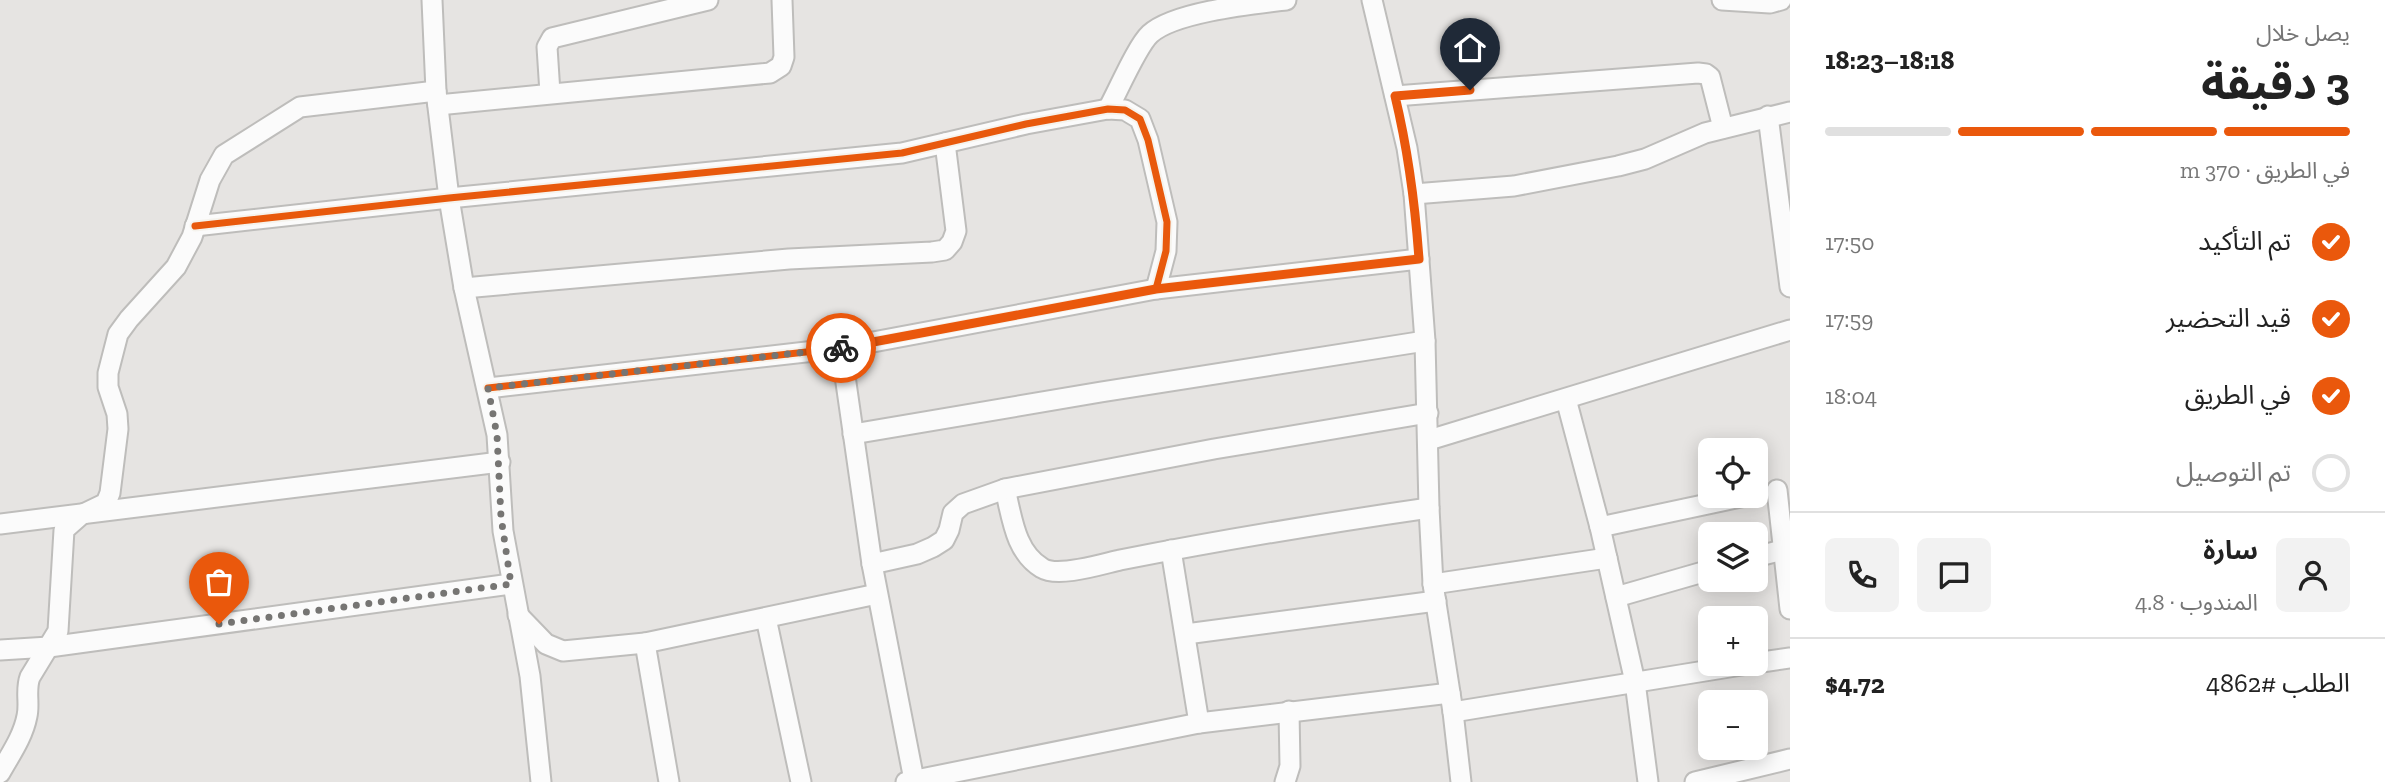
<!DOCTYPE html>
<html lang="ar">
<meta charset="utf-8">
<style>
:root{--surface:#fff;--page:#f2f2f2;--text:#222;--muted:#767676;--line:#e0e0e0;--accent:#ea580c}
body{margin:0;font-family:"Zilla Slab","Noto Sans Arabic",serif;background:var(--page);color:var(--text);direction:rtl;height:100vh;display:flex;flex-direction:column;font-size:26px;white-space:nowrap}
*{box-sizing:border-box;margin:0}
p{font-size:23px;color:var(--muted)}
.icon{flex:none;width:38px;height:38px;fill:none;stroke:currentColor;stroke-width:2;stroke-linecap:round;stroke-linejoin:round}
.map{position:relative;flex:1;overflow:hidden;direction:ltr}
.side{display:flex;flex-direction:column;background:var(--surface);width:595px}
.side>*{flex:none}
.fabs{position:absolute;left:1698px;top:438px;display:grid;gap:14px}
.fabs a{display:grid;place-items:center;width:70px;height:70px;border-radius:10px;background:var(--surface);box-shadow:0 4px 18px #0003;font-size:35px}
.pin{position:absolute;display:grid;place-items:center;width:60px;height:60px;color:#fff;margin:-72px -30px;border-radius:50% 50% 50% 0;rotate:-45deg;box-shadow:0 0 7px #0007}
.pin .icon{rotate:45deg}
.courier{position:absolute;display:grid;place-items:center;width:70px;height:70px;margin:-35px;border:5px solid #ea580c;border-radius:50%;background:#fff;color:#222;box-shadow:0 2px 9px #0007}
.headline em{font-style:normal;font-weight:700}
.headline div{display:flex;flex-direction:column-reverse}
.headline{display:flex;align-items:center;justify-content:space-between;height:119px;padding:0 35px}
h1{font-size:46px;font-weight:700;line-height:52px}
.bar{display:grid;grid-template-columns:repeat(4,1fr);gap:10px 7px;align-content:center;height:84px;padding:0 35px}
.bar i{height:9px;border-radius:5px;background:var(--line)}
.bar .active{background:var(--accent)}
.bar p{grid-column:span 4}
.line{display:flex;align-items:center;gap:18px;padding:0 35px;border-top:2px solid var(--line)}
.line div{flex:1}
.round{display:grid;place-items:center;flex:none;width:74px;height:74px;border-radius:10px;background:var(--page)}
ol{padding:0 35px;list-style:none}
li{display:flex;align-items:center;gap:21px;height:77px}
li p{margin-inline-start:auto}
li .icon{padding:7px;border-radius:50%;background:var(--accent);color:#fff;stroke-width:4}
li:last-child{color:var(--muted)}
li i{width:38px;height:38px;border:4px solid var(--line);border-radius:50%}
main{display:flex;flex:1;min-height:0}
.map>svg:first-child{display:block}
.lines{fill:none;stroke-linecap:round;stroke-linejoin:round}
.minor-casing{stroke:#bebdbb;stroke-width:23}
.minor{stroke:#fbfbfb;stroke-width:19}
.cycleway-casing{stroke:#f5f3ed;stroke-width:11}
.cycleway{stroke:#e8590c;stroke-width:7}
.done{stroke:#767573;stroke-width:7;stroke-dasharray:0 12.6}
.route{stroke:#ea580c;stroke-width:9}
</style>
<main>
<section class="side">
<div class="headline"><div><h1>3 دقيقة</h1><p>يصل خلال</p></div><em>18:18–18:23</em></div>
<div class="bar"><i class="active"></i><i class="active"></i><i class="active"></i><i></i><p>في الطريق · 370 m</p></div>
<ol>
<li><svg class="icon" aria-label="check" viewBox="0 0 24 24"><path d="M5 12l5 5 9-10"/></svg>تم التأكيد<p>17:50</p></li>
<li><svg class="icon" aria-label="check" viewBox="0 0 24 24"><path d="M5 12l5 5 9-10"/></svg>قيد التحضير<p>17:59</p></li>
<li><svg class="icon" aria-label="check" viewBox="0 0 24 24"><path d="M5 12l5 5 9-10"/></svg>في الطريق<p>18:04</p></li>
<li><i></i>تم التوصيل</li>
</ol>
<div class="line" style="height:126px"><a class="round"><svg class="icon" aria-label="person" viewBox="0 0 24 24"><circle cx="12" cy="8" r="4"/><path d="M4 21q1-7 8-7t8 7"/></svg></a><div><b>سارة</b><p>المندوب · 4.8</p></div><a class="round"><svg class="icon" aria-label="chat" viewBox="0 0 24 24"><path d="M4 5h16v11H9l-5 4z"/></svg></a><a class="round"><svg class="icon" aria-label="phone" viewBox="0 0 24 24"><path d="M5 4h4l2 5-3 2q2 4 5 5l2-3 5 2v4C11 20 4 13 5 4z"/></svg></a></div>
<div class="line" style="height:91px"><div>الطلب #4862</div><b>$4.72</b></div>
</section>
<div class="map">
<svg width="1790" height="782" viewBox="0 0 1790 782">
<rect width="100%" height="100%" fill="#e6e4e2"/>
<g class="lines">
<g class="minor-casing">
<g id="minor">
<path d="M432,0l4,91 13,107 15,90 33,147 6,96 27,145 11,106"/>
<path d="M1372,0l35,148 7,46 11,147 4,167 4,76 20,128 8,70"/>
<path d="M1722,0l48,3 11,-3"/>
<path d="M550,93l-3,-46 5,-9 156,-38"/>
<path d="M1395,96l303,-23 8,1 4,3 13,51"/>
<path d="M438,105l332,-32 11,-7 3,-9 -2,-57"/>
<path d="M1108,109c10,-18 29,-63 42,-75 24,-22 102,-30 136,-34"/>
<path d="M1768,116l22,171"/>
<path d="M1414,194l100,-8 104,-20 27,-7 60,-26 85,-21"/>
<path d="M195,226l254,-28 453,-45 124,-29 82,-15 17,1 15,9 8,21 19,82 -1,29 -10,38"/>
<path d="M464,288l325,-29 143,-7 13,-2 7,-8 4,-11 -11,-88"/>
<path d="M841,348l31,216 42,216"/>
<path d="M488,388l353,-40 315,-59 263,-30"/>
<path d="M1566,399l34,128 35,155 13,100"/>
<path d="M853,434l248,-42 324,-51"/>
<path d="M1429,440l361,-110"/>
<path d="M1005,489c7,28 10,63 37,79 16,10 60,-4 78,-8 102,-20 205,-37 309,-52"/>
<path d="M1777,490l13,119"/>
<path d="M0,524l500,-62"/>
<path d="M1600,527l150,-32"/>
<path d="M1171,550l28,173"/>
<path d="M1755,557l35,-9"/>
<path d="M872,564l45,-10 16,-7 11,-7 5,-10 4,-17 10,-9 42,-15 209,-40 214,-36"/>
<path d="M1433,584l174,-26"/>
<path d="M1616,597l94,-27"/>
<path d="M518,615l28,29 17,7 82,-8"/>
<path d="M766,618l35,164"/>
<path d="M1186,634l250,-33"/>
<path d="M0,650l49,-3 462,-63"/>
<path d="M1755,663l35,-5"/>
<path d="M1453,712l301,-49"/>
<path d="M0,773c10,-18 23,-36 27,-57 3,-13 -2,-26 3,-39l28,-46 6,-101 17,-15 25,-12 4,-10 8,-64 -1,-15 -9,-27v-14l10,-39 11,-15 47,-52 16,-30 18,-57 14,-25 76,-48 136,-16"/>
<path d="M669,782l-24,-139 232,-49"/>
<path d="M906,782l293,-59 251,-30"/>
<path d="M1285,782l5,-16 -1,-55"/>
<path d="M1695,782l95,-23"/>
</g>
</g>
<use href="#minor" class="minor"/>
<g class="cycleway-casing">
<g id="cycleway">
<path d="M195,226l254,-28 453,-45 124,-29 82,-15 17,1 15,9 8,21 19,82 -1,29 -10,38"/>
<path d="M488,388l353,-40 315,-59 263,-30"/>
</g>
</g>
<use href="#cycleway" class="cycleway"/>
</g>
<g class="lines">
<path class="done" d="M219,624l292,-40 -10,-67 -4,-82 -9,-47 353,-40"/>
<path class="route" d="M841,348l315,-59 263,-30c-4,-56 -11,-109 -24,-163l75,-6"/>
</g>
</svg>
<div class="fabs">
<a><svg class="icon" aria-label="locate" viewBox="0 0 24 24"><circle cx="12" cy="12" r="6"/><path d="M12 2v4M12 18v4M2 12h4M18 12h4"/></svg></a>
<a><svg class="icon" aria-label="layers" viewBox="0 0 24 24"><path d="M12 4l9 5-9 5-9-5zM3 14l9 5 9-5"/></svg></a>
<a>+</a>
<a>−</a>
</div>
<div class="pin" style="left:219px;top:624px;background:#ea580c"><svg class="icon" aria-label="bag" viewBox="0 0 24 24"><path d="M5 8h14l-1 12H6zM9 8a3 3 0 0 1 6 0"/></svg></div>
<div class="pin" style="left:1470px;top:90px;background:#1f2937"><svg class="icon" aria-label="home" viewBox="0 0 24 24"><path d="M3 11l9-7 9 7M6 9v11h12V9"/></svg></div>
<div class="courier" style="left:841px;top:348px"><svg class="icon" aria-label="bike" viewBox="0 0 24 24"><circle cx="6" cy="16" r="4"/><circle cx="18" cy="16" r="4"/><path d="M6 16l4-8h5l3 8M10 8l3 8H6M13 5h3"/></svg></div>
</div>
</main>
